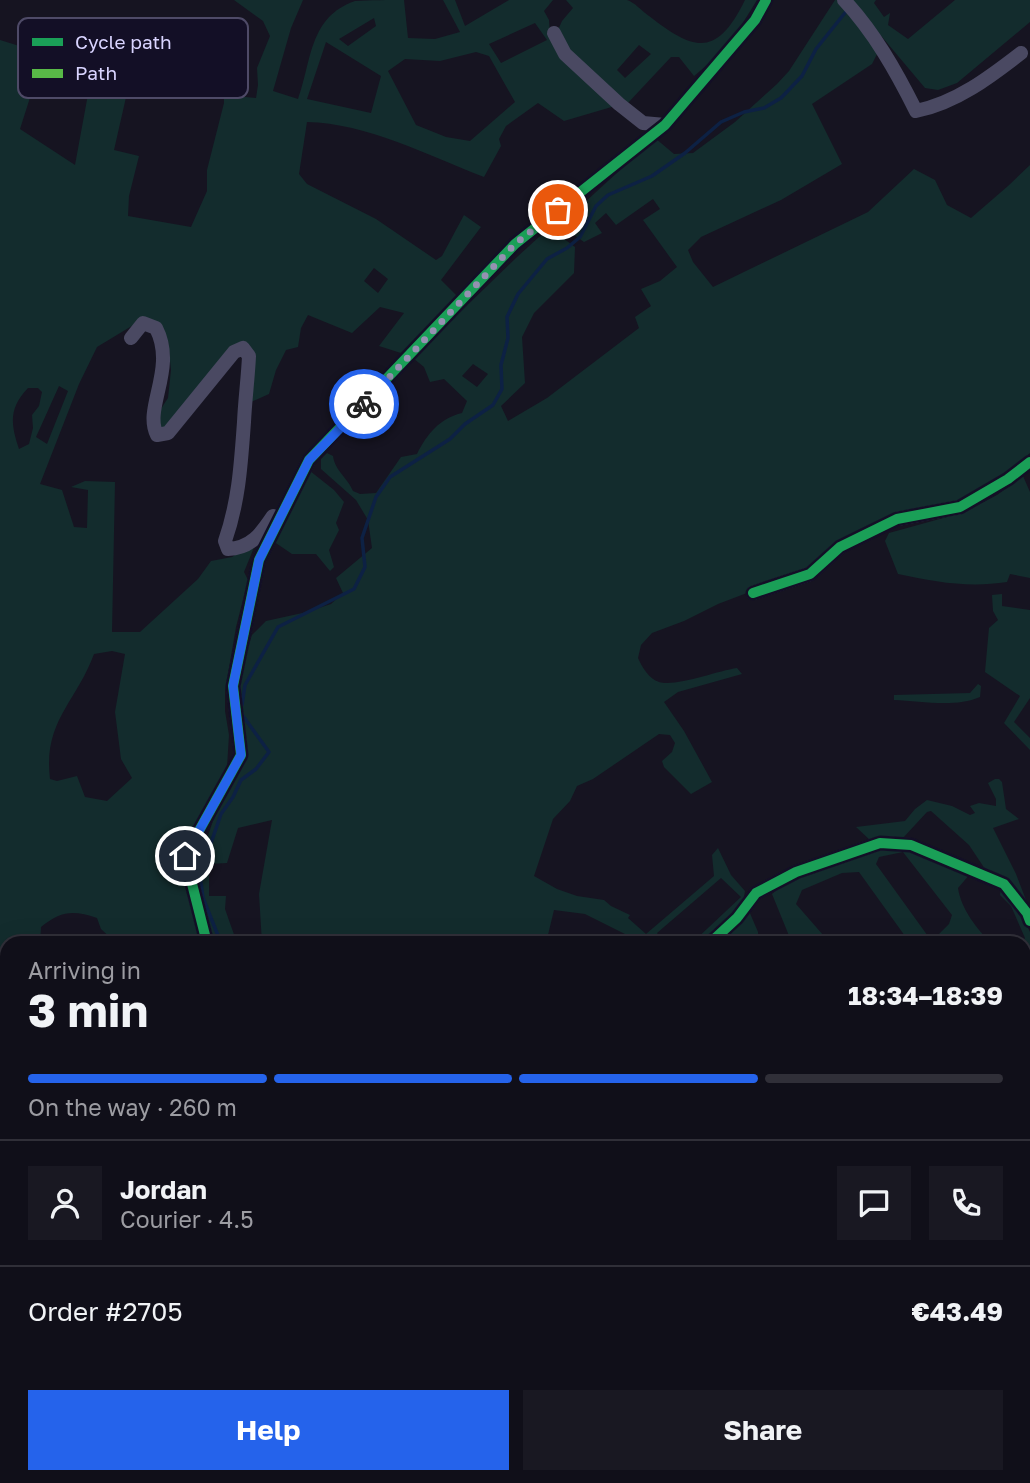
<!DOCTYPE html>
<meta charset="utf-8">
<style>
:root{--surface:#100f19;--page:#191822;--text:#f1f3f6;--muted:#9c9ca2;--line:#302f38;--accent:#2563eb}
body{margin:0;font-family:"Golos Text",sans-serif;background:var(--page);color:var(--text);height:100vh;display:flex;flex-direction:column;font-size:26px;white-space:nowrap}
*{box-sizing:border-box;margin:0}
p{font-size:23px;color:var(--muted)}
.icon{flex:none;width:38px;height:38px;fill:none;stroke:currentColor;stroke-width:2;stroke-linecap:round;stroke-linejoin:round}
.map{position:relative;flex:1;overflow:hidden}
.details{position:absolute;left:0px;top:936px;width:1031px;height:548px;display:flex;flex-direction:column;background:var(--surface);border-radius:21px 21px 0 0;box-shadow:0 7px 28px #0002,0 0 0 2px var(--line)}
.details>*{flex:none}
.pin{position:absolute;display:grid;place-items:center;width:60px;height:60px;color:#fff;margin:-30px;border:4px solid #fff;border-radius:50%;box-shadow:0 2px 7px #0007}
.courier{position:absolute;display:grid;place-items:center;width:70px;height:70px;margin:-35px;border:5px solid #2563eb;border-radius:50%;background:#fff;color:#222;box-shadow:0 2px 9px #0007}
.overview em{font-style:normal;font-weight:700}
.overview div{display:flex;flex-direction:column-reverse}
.overview{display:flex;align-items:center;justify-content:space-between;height:119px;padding:0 28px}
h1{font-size:46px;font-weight:700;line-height:52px}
.bar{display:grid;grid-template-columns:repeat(4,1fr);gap:10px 7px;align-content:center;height:84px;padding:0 28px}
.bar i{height:9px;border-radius:5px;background:var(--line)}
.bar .current{background:var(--accent)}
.bar p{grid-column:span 4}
.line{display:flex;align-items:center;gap:18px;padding:0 28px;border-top:2px solid var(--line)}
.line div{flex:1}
.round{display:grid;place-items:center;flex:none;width:74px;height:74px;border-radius:0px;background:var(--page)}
.cta{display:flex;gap:14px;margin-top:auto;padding:14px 28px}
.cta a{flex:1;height:80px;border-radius:0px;background:var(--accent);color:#fff;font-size:28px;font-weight:700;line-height:80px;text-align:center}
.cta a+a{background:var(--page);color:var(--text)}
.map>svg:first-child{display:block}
.green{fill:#132c2d;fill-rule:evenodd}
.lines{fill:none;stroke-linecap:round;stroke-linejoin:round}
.stream{stroke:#0d2144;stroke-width:3.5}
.street{stroke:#4a4962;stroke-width:14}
.quiet{stroke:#58b947;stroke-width:9;stroke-dasharray:18 9;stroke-linecap:butt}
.cycleway-casing{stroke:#130f26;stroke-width:15}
.cycleway{stroke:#1a9f57;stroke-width:10}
.done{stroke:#9591b1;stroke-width:7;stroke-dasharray:0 12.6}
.route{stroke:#2563eb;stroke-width:9}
.key{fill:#130f26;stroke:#4e4a67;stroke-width:2}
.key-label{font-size:19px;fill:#d9d4ff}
</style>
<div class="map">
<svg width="1030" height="1483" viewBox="0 0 1030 1483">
<rect width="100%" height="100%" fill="#161421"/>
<g class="green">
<path d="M234,0h69l-12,28 -18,63 25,8c14,-39 11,-82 57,-98 13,-1 35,-1 49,-1l4,38 27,1 25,-7 -17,-32h12l10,26 44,-26h44l-9,11 5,9 1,15 65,71 -51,15 -26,-18 -32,23 -7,13 2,7 -17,31c-54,-21 -118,-54 -177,-55l-8,52 8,10 69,35 60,41 6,-4 22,-41 17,12 -40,53 19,19 -56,55 -25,-8 25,-33 -24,-6 -28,26 -44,-18 -7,13 -3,19 -12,3 -10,20 -7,24 -18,8 -6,-58 -81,86 -6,-2 -3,-10 13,-20 3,-28 -3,-29 -9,-12 -19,-8 -43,26 -18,37 -39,100 22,6 12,37 13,1 1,-38 -17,-3 14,-6 30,1 -3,150h28l58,-53 13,-18 21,-4 25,-17 -13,32 4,8 -12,47 -11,64v20l4,24 -2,32 -40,99 -3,15 3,13 17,49h-88l-15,-14 -4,-11c-24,-8 -36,-7 -56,9l-1,16h-33v187l-7,-2v-1088l71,22 32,-2 29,11 -18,79 25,6 -10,40 -1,20 63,11 16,-36v-21l17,-67v-8l32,3 2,-13 -1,-17 13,-32 -7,-15zM374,18l2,8 -28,20 -9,-7zM535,23l12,17 -46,23 -12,-19zM326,42l55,34 -10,37 -64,-14zM476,52l13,4 26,46 -45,39 -24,-4 -30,-12 -28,-54 17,-12 35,2zM41,63l32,9 20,-5 -18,98 -55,-36zM374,268l14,11 -10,14 -14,-12zM59,386l9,5 -21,53 -11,-7zM28,388h10l4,4 -3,14 -7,9 1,13 -4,16 -10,5c-8,-24 -11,-40 9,-61zM112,651l13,3 -10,58 6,47 11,19 -25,23 -22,-4 -8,-21 -20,5 -7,-2c-7,-58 26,-76 44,-125z"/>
<path d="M566,0c16,0 46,0 61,0 7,2 15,11 22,16 46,36 68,41 96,-16h12l-18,29 -18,24 -27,23 -15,-19h-8l-45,48 -52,-48 -16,-27 4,-9 11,-13zM639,45l12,9 -26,24 -8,-8z"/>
<path d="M835,0h3l41,50 -7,14 -60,40 30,60 -61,36 -80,37 -13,13 5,12 20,25 155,-75 46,-43 21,11 12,25 24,13 37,-32 22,-21v288l-51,44 -90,26 -58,38 -113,43 -34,17 -32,12 -11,12 -3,13c4,9 11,21 21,24 17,5 58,-11 78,-14l5,6 -64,18 -14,10 20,29 28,51 -21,12 -27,-27 -2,-6 10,-9 3,-9 -5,-8 -11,-1 -66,45 -16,7 -7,15 -17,18 -19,57 23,13 20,7 27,4 7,6 19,9 -2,3 18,16 68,-58 -2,-21 6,-7 13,27 14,16 -2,11 -38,41h-13l49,-46 -20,-19 -64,55 3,5 11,5h-33l-3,-4 -50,-25 -31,-4 -8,33h-284l-3,-49 13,-74 -34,8 -11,35 -18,1v32h17l-1,13 12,34h-21l-16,-37 -4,-36 41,-118v-70l15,-47 14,-14 41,-9 24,-8 12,-11 -7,-15 36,-30 -4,-28 -12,-20 -35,-31v-10l6,-6 6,3c2,15 15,22 20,35l7,3 16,-1 25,-36 16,-3c10,-20 23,-36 45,-41l5,-12 -23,-22 -14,3 -6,-15 -11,-9 104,-101 22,-20 13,-7 23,17 -1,26 -40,40 -12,24 3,46 -24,23 7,15 39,-23 92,-70 -4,-11 16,-11 -10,-17 19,-8 17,-14 -34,-47 17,-11 -7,-10 -37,26 -10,-12 -11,10 7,10 -18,9 -24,-17 95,-87 19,16 19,-1 42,-31 42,-38 12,-13zM473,364l15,10 -11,13 -15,-11z"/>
<path d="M851,0h25l-2,3 10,14 6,-4 -2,12 20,14 47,-39h75v22l-73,61 -19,7 -13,-2z"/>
<path d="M310,471l24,19 10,12 -8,21 3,7 -10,20 5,17 -4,4 -14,-17h-24l-22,-15z"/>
<path d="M1023,476l7,16v86l-20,-4 -3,8c-38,6 -72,0 -109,-8l-13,-33 4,-8 76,-21 32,-17z"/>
<path d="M1002,594v12l28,4v88l-16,24 16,16v12l-26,-27 16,-27 -35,-24 4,-44 9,-8 -5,-9 -1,-16z"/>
<path d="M978,684l3,2 -1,11c-25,11 -59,4 -86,3v-5l76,-2z"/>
<path d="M995,779h4l3,3 4,27 13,10 -26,9 23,46 10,26 -39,-28 -18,-27 -38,-34 -4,1 -25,27 -31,2 -15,-14 49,-6 10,-12 12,-9 25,6 18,9 5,-2 -5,-7 9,-3 17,3v-7l-8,-16z"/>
<path d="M895,846l75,28 -12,14c3,21 19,41 33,55h-81l-51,-71 -17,1 -40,17 -6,14 34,39h-26l-4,-5 -8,5 -20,-49c33,-30 82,-37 123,-48zM903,852l49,63 -3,9 -15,15h-4l-54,-75 3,-7z"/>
<path d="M1001,888l18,19 11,25v76h-6v-65h-3l4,-5 -14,-32 -11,-11z"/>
<path d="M749,911l9,21 1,11h-40z"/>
<path d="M7,1299v178h20l-1,6h-26v-176z"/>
<path d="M1030,1318v56l-6,-3v-48z"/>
<path d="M34,1477h126l-5,6h-122z"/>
</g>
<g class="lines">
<g class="stream">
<path d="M242,705l3,-20 33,-58 76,-38 11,-22 -3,-29 14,-41 14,-20 60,-38 15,-15 28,-19 9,-16 -1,-24 7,-27 -1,-21 11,-23 29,-35 20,-11 13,-11 16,-31 12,-11 44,-19 33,-23 36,-31 23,-10 20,-4 17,-10 21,-22 14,-27 32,-40"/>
<path d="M221,943l-18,-45 -3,-23 21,-61 12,-17 8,-17 15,-11 13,-17 -26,-36"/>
<path d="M58,1483l1,-6"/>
</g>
<g class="street">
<path d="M844,0c30,32 52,71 72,111 40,-8 74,-34 105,-58"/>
<path d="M554,33l11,21 54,50 24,19 22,2"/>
<path d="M131,338l12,-15 13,5c21,41 -13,80 1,107l11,-2 66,-81 9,-4 6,8c-1,22 -4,44 -5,66 -3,41 -5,79 -19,119l3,8c23,-1 33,-15 45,-33"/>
<path d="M753,593l57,-19 30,-27 57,-28 63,-12 48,-28 22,-17"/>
<path d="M207,943l-22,-87 56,-101 -8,-69 26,-126 50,-100 206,-216 150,-119 90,-105 11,-20"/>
<path d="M710,943l27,-25 19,-25 40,-21 84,-29 31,2 93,39 23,29 3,8"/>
</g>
<g class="quiet">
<path d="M1024,1091l6,-9"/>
<path d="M629,1477l1,6"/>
<path d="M904,1483l1,-6"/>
</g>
<g class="cycleway-casing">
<g id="cycleway">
<path d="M753,593l57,-19 30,-27 57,-28 63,-12 48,-28 22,-17"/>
<path d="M207,943l-22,-87 56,-101 -8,-69 26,-126 50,-100 206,-216 150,-119 90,-105 11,-20"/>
<path d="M710,943l27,-25 19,-25 40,-21 84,-29 31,2 93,39 23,29 3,8"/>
</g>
</g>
<use href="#cycleway" class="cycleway"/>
</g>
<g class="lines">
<path class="done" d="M364,404l151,-160 43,-34"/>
<path class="route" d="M185,856l56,-101 -8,-69 26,-126 50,-100 55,-56"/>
</g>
<rect x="18" y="18" width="230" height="80" rx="10" class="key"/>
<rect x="32" y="38" width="31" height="8" fill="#1a9f57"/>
<rect x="32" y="69" width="31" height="9" fill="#58b947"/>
<g class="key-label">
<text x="75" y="49">Cycle path</text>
<text x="75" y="80">Path</text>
</g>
</svg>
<div class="pin" style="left:558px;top:210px;background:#ea580c"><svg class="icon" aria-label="bag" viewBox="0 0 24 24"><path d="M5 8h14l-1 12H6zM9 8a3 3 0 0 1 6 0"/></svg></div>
<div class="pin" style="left:185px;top:856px;background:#1f2937"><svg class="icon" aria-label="home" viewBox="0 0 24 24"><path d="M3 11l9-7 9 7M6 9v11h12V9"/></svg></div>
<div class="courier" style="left:364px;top:404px"><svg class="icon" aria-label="bike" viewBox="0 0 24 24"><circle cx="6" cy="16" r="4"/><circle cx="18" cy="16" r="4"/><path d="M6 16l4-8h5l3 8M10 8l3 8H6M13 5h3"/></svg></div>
<section class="details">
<div class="overview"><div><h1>3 min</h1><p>Arriving in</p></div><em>18:34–18:39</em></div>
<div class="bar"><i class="current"></i><i class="current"></i><i class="current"></i><i></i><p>On the way · 260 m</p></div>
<div class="line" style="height:126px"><a class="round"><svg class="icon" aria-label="person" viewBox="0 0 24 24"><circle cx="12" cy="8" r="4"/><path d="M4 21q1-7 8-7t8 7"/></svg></a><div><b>Jordan</b><p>Courier · 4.5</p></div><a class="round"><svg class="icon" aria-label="chat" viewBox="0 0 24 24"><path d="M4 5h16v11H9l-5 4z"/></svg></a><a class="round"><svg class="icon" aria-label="phone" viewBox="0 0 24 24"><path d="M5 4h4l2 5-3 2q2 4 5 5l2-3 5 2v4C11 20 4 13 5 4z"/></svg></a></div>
<div class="line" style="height:91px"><div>Order #2705</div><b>€43.49</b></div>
<div class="cta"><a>Help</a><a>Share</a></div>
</section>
</div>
